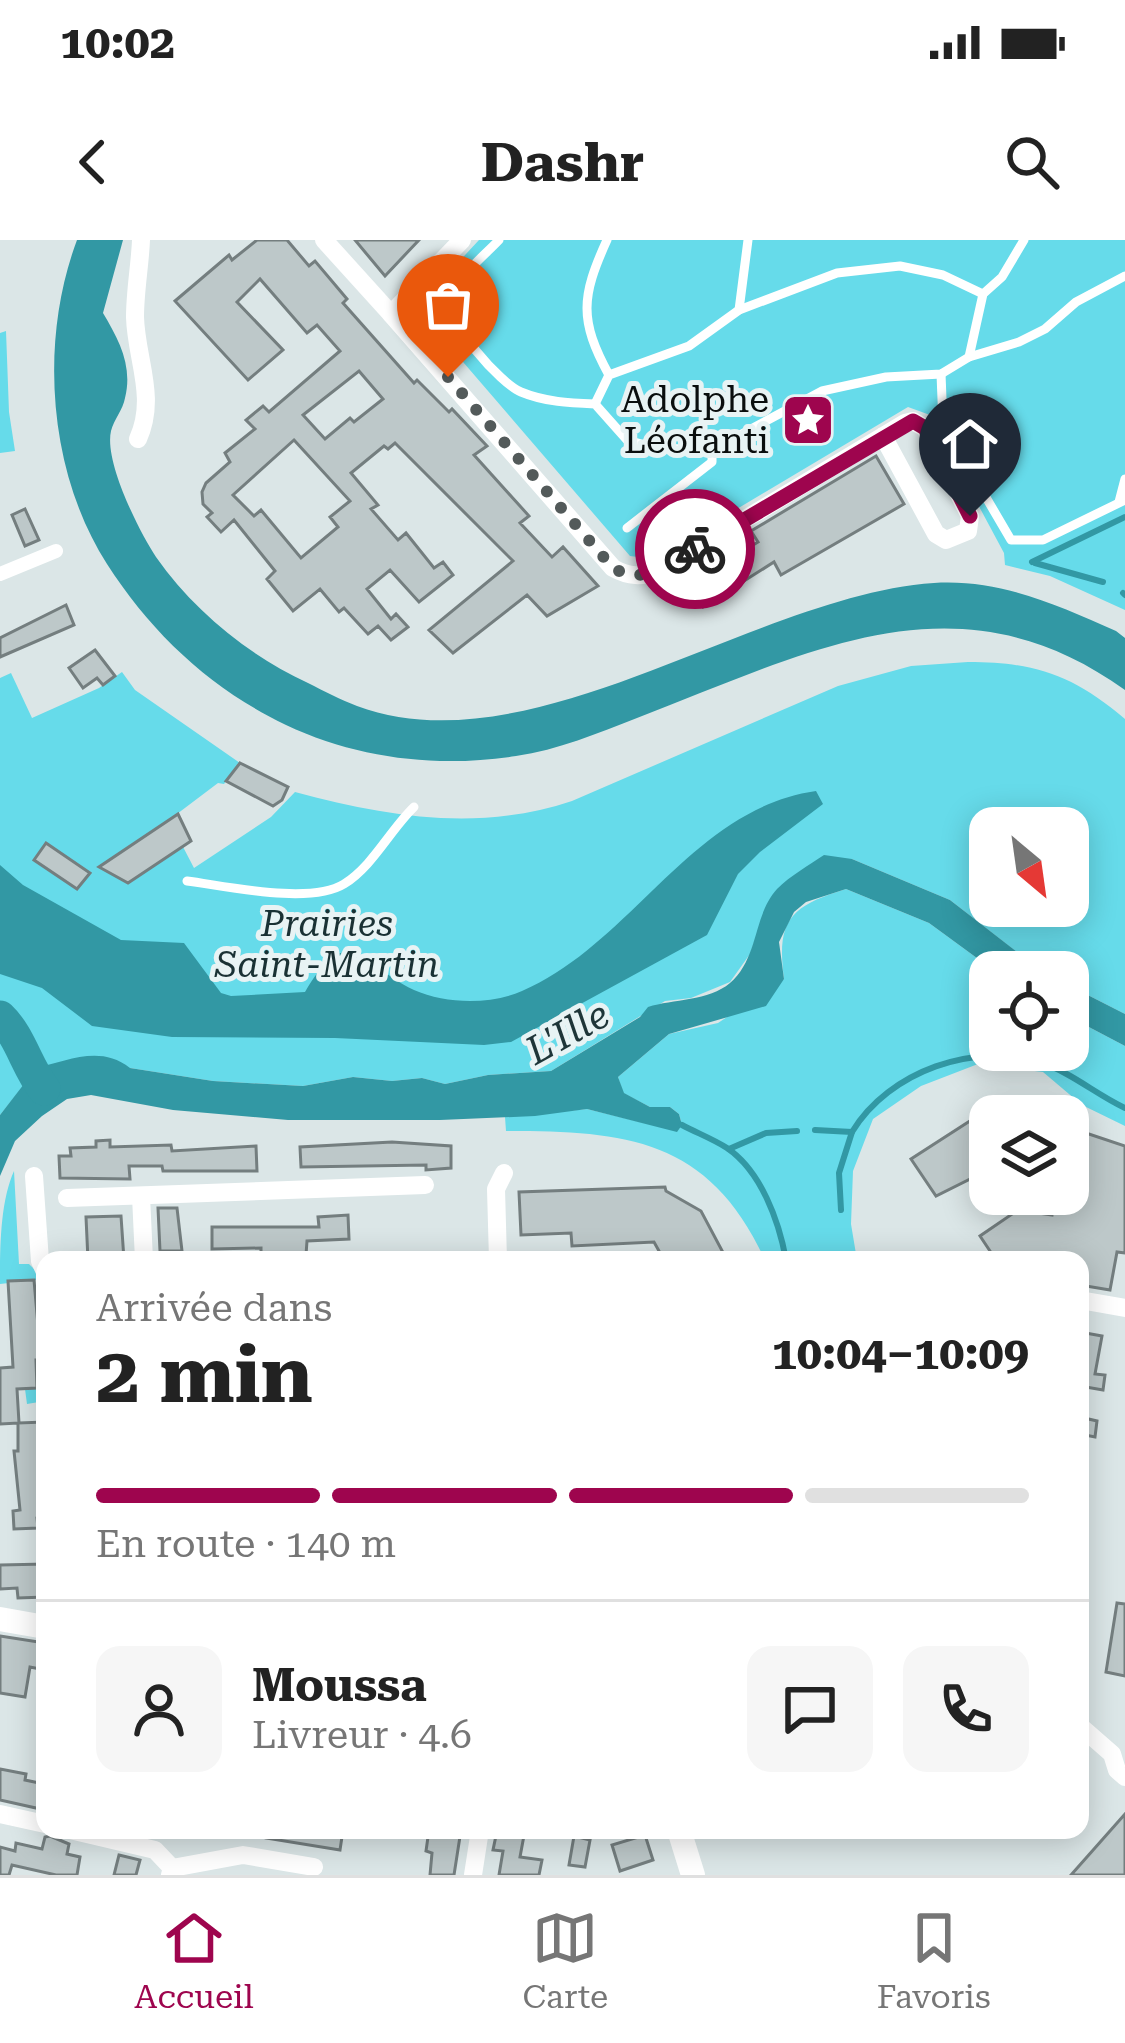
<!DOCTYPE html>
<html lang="fr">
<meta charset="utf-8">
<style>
:root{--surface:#fff;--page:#f6f6f6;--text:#222;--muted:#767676;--line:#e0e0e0;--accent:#9e054e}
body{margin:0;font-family:"Roboto Serif",serif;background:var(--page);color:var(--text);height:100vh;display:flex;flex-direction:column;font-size:45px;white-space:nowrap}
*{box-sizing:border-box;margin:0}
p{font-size:39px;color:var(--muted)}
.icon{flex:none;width:66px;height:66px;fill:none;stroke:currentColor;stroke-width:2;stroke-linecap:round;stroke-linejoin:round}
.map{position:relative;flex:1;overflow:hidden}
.sheet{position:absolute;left:36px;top:1011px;width:1053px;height:588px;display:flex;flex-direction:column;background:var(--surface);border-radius:24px;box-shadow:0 6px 30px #0003}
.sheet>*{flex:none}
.needle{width:78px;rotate:151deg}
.tools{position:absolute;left:969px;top:567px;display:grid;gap:24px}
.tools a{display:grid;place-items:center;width:120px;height:120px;border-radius:24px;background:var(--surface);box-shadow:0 6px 30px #0003;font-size:60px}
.pin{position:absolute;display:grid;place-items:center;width:102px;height:102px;color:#fff;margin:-123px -51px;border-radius:50% 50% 50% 0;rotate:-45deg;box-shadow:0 0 12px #0007}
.pin .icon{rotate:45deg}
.courier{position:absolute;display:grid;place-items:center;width:120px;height:120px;margin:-60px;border:9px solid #9e054e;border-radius:50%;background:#fff;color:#222;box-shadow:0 3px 15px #0007}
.headline em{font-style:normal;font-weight:700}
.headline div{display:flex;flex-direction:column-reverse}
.headline{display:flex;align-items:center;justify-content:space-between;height:204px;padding:0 60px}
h1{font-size:78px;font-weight:700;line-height:90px}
.bar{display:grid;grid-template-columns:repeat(4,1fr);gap:18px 12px;align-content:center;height:144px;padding:0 60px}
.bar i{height:15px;border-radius:9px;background:var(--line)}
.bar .active{background:var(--accent)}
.bar p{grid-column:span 4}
.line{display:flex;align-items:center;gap:30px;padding:0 60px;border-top:3px solid var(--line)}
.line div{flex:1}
.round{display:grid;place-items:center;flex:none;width:126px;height:126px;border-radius:24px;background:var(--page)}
.status{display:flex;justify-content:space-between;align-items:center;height:84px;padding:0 60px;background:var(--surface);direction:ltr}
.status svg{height:33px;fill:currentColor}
header{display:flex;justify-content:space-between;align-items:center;height:156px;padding:0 60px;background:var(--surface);font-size:54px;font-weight:700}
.tab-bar{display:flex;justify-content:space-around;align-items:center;height:168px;border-top:3px solid var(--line);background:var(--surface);font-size:33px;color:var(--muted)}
.tab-bar a{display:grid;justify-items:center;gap:6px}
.tab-bar .active{color:var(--accent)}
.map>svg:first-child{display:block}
.green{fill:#66dbea;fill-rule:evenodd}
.water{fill:#3298a4}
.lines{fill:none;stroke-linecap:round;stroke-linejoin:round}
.stream{stroke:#3298a4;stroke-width:6}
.river{stroke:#3298a4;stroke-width:33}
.building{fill:#bdc8c9;stroke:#747e7f;stroke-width:3;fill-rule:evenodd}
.service{stroke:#fff;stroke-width:9}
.pedestrian{stroke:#fff;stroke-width:14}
.minor{stroke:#fff;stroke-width:18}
.tertiary{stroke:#fff;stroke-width:24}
.done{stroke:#535a5a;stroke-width:12;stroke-dasharray:0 21.6}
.route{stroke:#9e054e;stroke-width:15}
.labels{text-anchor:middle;stroke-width:10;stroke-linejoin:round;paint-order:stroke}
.poi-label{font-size:36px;fill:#0a0e0e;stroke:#e8f3f4;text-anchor:end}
.park-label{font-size:36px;font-style:italic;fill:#1a3134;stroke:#e8f3f4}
.water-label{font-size:39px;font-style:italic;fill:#1e3538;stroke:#e8f3f4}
</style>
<div class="status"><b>10:02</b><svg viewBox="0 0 49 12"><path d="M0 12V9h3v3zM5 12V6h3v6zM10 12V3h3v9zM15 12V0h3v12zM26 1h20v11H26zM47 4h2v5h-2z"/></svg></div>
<header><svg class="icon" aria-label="back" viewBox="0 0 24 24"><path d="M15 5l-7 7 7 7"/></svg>Dashr<svg class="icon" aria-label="search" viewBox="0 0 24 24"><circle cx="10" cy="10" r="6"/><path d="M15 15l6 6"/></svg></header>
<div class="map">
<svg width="1125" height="1635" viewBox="0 0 1125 1635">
<rect width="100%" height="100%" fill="#dbe6e7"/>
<g class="green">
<path d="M479,0h646v370l-75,-34 -45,-11 -1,-12 -74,-138 -22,-8 -255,152 -23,-3 -204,-237 1,-23z"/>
<path d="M6,91l3,81 6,39 -15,2v-120z"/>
<path d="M968,422c67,0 105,13 157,57v295l-57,-29v-13l-28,-2 -90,-70 -98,-41 -86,49 -16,46 -20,28 -39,16 -26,3 -114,70 -63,4 -43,9 -23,-6 -30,3 -39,-4 -50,9 -90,-5 -83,-13h-96l-8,-11 -4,3 3,24 -25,31v-437l11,-5 21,45 67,-30 23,-16 13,18 105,73 -16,21 -6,-1 -49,37 25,48 77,-51 24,-25c93,25 184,40 277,9l266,-115 73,-20zM990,588h78v78h-78z"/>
<path d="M846,649l83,34 67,49h-6v78h78v-34l57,30v80l-43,-21 -39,-33 -65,-8 -57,22 -48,33 -20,52 -2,53 6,36h-92c-56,-122 -140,-129 -259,-129l-1,-14 82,-8 90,22 5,-6 -3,-11 -9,-7h-20l-27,-14 -5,-16 51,-43 49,-11 66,-44c-8,-60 7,-73 62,-90z"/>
<path d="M14,931l5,93h10l16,16v22h-8l-1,-22 -36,4c0,-35 0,-82 14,-113z"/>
<path d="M40,1111h5v50l-18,3 -2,-15 12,-2 -1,-27h4z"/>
</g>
<g class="water">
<path d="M77,0h46l-20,73c16,27 30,53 22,85 -2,12 -11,21 -14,33 -7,31 28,100 45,126 38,54 93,99 152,126 16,8 33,17 49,23 175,65 398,-111 577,-123 67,-4 123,22 182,48l9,7v52c-168,-121 -317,-37 -488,28 -39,15 -79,32 -121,38 -78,12 -158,3 -230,-31 -75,-36 -134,-91 -179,-161 -59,-92 -68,-223 -30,-324z"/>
<path d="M816,551l7,13 -63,48 -22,22 -31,61 -196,107 -27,3 -149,-7 -163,-1 -80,-11 -50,-38 -42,-14v-109l23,20 98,55 63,3 37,50 10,3 74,-4c45,-76 58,-25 109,-2 32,14 76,15 108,1 111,-48 169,-182 294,-200z"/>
<path d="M824,615l28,4 98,41 93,72h-47l-67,-49 -83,-34 -40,13 -12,10 -15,30 5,37 -18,27 -97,28 -51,43 6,16 26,14h20l9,7 3,11 -5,7 -90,-23 -52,7 -95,4h-152l-115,-10 -82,-15 -24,4 -25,17 -27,25 -15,35v-61l24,-31 -1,-28 11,12c33,-6 65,-24 96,0l83,13 90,5 50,-9 39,4 30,-3 23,6 43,-9 63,-4 89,-54 8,-10c25,-8 61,-6 82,-24 29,-25 23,-68 47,-94 13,-13 32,-24 47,-34z"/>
<path d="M1068,745l57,29v32l-57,-30z"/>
</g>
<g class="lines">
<g class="stream">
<path d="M1032,322l93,-45"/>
<path d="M1035,323l68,19"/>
<path d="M1123,353l2,2"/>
<path d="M682,885c15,8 31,14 45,23 34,23 52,73 59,112"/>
<path d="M815,890l37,2c37,-61 123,-91 190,-69 30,10 55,32 83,45"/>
<path d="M729,909l37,-16 31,-2"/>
<path d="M841,970l-2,-37 13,-41"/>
</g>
<path class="river" d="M0,777c21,20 26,49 44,72"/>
</g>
<g class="building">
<path d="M257,0h30l22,26 6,-5 32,38 -4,4 71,80 3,-3 32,32 3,-3 35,37 -13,9 55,61 -9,7 32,34 11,-10 35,39 -51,30 -20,-21 -74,58 -24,-23 84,-69 -118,-118 -7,6 -4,-3 -33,27 27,32 -7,4 27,31 8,-7 28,35 9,-6 10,13 -34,27 -29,-32 -23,19 24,30 5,-5 12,13 -17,13 -13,-14 -10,8 -24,-26 -5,4 -19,-23 -27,22 -26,-32 8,-8 -41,-51 -13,12 -14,-15 5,-4 -9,-9 -1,-12 4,-9 24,-21 -5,-9 30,-24 -9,-9 17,-14 6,6 71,-61 -23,-26 -10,8 -47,-54 -23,23 46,48 -35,30 -73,-79 54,-46 3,5zM359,131l24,28 -29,23 -4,-4 -25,21 -22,-24zM294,200l56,61 -20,16 8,10 -37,31 -40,-48 -7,6 -21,-21z"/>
<path d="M355,0h64l-34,36z"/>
<path d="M876,216l28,48 -123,71 -7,-13 -71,45 -22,-32 41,-25 6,10 30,-18 -7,-11z"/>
<path d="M25,269l14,31 -14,6 -13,-31z"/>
<path d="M66,365l8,20 -74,32v-19z"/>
<path d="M95,410l20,26 -12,9 -6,-7 -14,10 -14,-20z"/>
<path d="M240,523l48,24 -6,13 -9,6 -47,-25z"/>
<path d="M178,574l13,27 -63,42 -29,-16z"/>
<path d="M46,603l44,30 -13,16 -43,-29z"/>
<path d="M990,868v52l-16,17 -38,19 -25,-37z"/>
<path d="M1068,887l57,19v107l-8,-1 -7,38 -30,-5v-25h-84l-16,-24 38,-26 34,5 2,-21h14z"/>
<path d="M110,900v7l61,-2 1,6 84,-5 1,25h-94l-1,-5h-33l1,13 -70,-1 -1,-22h12l-1,-8 26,-1v-6z"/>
<path d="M392,902l59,4v22l-25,2v-5l-125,2 -1,-20z"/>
<path d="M665,947l1,4 35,20 26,49h-63l-10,-18 -82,4 -1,-13 -50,2 -2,-43z"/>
<path d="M158,968h19l5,43h-22z"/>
<path d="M348,975l1,24 -42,2 -1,14 -45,1v-8l-49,1v-22h107l-1,-10z"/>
<path d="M121,976l3,44h-36l-2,-43z"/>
<path d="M34,1040l7,80h-5l1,28 -20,1 2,34 25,-1 1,95 -8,1 1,10 -24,1 -1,-18 7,-1 -6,-59h4v-28l-18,1v-56l13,-1 -5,-86z"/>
<path d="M1080,1092l22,4 -7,38 10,1 -2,15 -23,-4z"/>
<path d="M1080,1177l17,4 -2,16 -15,-3z"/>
<path d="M45,1324v33l-27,1 -1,-10 -17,1v-24z"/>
<path d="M1117,1363l8,1v72l-19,-4z"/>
<path d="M0,1396l45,7v27l-15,-3 -5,30 -25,-4z"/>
<path d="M0,1529l26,5 -1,6 19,4 1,26 -45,-10z"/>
<path d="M1125,1574v61h-54z"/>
<path d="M266,1590h77l-3,20 -74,-12z"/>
<path d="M429,1590h32l-7,45h-24l2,-22 -6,-2z"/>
<path d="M510,1590h15l-5,27 22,3 -3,15h-40l4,-24 -10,-1 4,-19z"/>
<path d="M645,1595l8,25 -33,11 -8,-26z"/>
<path d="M50,1596l19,8 -2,10 13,3 -3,18h-21l-44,-10 -3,10h-9v-28l15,4 1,-8 26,6 3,-12z"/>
<path d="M574,1596l16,4 -5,27 -16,-2z"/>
<path d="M119,1615l21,5 -4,15h-22z"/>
</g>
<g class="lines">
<g class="service">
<path d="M499,0c-15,16 -42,37 -48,58 -7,23 50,86 70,94 24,10 49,11 74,12l32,36 29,8 56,2 110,-59 64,-14 55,-3 28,-17 50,-15 26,-13 31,-27 49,-26"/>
<path d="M607,0c-26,57 -28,80 2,135"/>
<path d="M739,70l9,-70"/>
<path d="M969,117l14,-63 19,-17 22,-37"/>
<path d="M941,134l2,50 68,116h32l82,-40"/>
<path d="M595,164l14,-29 80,-29 50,-36 98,-37 63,-7 43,9 40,19"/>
<path d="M1119,262l6,-23"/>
<path d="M627,288l85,-66v-12"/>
<path d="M187,641c39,5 123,24 157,3 29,-18 46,-54 70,-77"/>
</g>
<path class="pedestrian" d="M0,334l56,-23"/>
<g class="minor">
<path d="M324,0l67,74"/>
<path d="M462,0l-71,74 222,254c16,9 29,9 46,3l246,-148 8,-2 12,7 45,88 -2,15 -22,9 -10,-6 -53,-98"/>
<path d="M138,199c19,-42 -2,-80 -3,-122 0,-26 5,-52 6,-77"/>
<path d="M34,936l6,85 5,11"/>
<path d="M141,956l3,64"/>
<path d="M67,958l358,-13"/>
<path d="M498,1020l-2,-71 8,-16"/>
<path d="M1080,1060l45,8"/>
<path d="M1080,1486l32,28 5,16 8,7"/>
<path d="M0,1574l45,10"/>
<path d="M70,1590l85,20 17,18 -2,7"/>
<path d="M172,1628l71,-13 71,12"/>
<path d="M473,1635l7,-45"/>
</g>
<g class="tertiary">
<path d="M0,1379l45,8"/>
<path d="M679,1590l14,45"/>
</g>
</g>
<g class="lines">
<path class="done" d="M448,137l165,191c31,18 56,-3 82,-19"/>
<path class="route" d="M695,309l218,-128 12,7 45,88"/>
</g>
<defs>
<g id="sight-square" transform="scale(2.7)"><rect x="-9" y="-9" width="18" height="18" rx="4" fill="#9e054e" stroke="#e8f3f4"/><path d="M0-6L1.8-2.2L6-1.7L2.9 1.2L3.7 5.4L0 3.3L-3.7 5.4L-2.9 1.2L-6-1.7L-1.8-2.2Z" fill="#fff"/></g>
</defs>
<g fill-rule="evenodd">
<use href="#sight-square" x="808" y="180"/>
</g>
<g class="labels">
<g class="poi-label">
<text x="769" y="172">Adolphe<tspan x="769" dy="41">Léofanti</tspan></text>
</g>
<g class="park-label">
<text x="327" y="696">Prairies<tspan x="327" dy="41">Saint-Martin</tspan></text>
</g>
<g class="water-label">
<text transform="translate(567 792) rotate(-29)" y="14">L'Ille</text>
</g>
</g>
</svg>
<div class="tools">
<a><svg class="needle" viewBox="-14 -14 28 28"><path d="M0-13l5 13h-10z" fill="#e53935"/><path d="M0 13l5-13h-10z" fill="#767676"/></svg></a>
<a><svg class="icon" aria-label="locate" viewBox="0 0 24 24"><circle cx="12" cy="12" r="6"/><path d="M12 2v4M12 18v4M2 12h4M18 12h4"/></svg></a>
<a><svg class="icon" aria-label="layers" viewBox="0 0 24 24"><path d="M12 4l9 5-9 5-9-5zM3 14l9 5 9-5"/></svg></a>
</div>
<div class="pin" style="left:448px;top:137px;background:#ea580c"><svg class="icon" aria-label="bag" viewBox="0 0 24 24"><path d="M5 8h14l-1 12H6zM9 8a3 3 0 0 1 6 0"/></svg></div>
<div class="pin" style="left:970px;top:276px;background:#1f2937"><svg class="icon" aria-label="home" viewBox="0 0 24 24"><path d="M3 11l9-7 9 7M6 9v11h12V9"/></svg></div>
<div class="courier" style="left:695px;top:309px"><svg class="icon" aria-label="bike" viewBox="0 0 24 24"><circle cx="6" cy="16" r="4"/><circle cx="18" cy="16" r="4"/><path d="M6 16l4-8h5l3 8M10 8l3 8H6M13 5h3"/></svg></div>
<section class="sheet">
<div class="headline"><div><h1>2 min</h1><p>Arrivée dans</p></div><em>10:04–10:09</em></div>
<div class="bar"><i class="active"></i><i class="active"></i><i class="active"></i><i></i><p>En route · 140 m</p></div>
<div class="line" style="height:216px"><a class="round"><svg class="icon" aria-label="person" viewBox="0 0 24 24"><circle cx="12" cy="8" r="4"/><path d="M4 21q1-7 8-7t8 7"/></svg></a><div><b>Moussa</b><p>Livreur · 4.6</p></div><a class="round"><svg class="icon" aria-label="chat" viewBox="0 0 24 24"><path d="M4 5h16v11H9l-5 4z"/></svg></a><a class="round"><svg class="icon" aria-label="phone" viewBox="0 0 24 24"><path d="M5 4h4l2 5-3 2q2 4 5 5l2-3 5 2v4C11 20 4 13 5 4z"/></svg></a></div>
</section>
</div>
<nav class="tab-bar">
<a class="active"><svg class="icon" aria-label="home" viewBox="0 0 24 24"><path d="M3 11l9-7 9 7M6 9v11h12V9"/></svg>Accueil</a>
<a><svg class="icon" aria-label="map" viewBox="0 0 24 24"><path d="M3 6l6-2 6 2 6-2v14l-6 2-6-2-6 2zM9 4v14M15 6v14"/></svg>Carte</a>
<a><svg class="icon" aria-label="saved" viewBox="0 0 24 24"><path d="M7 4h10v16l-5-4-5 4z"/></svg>Favoris</a>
</nav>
